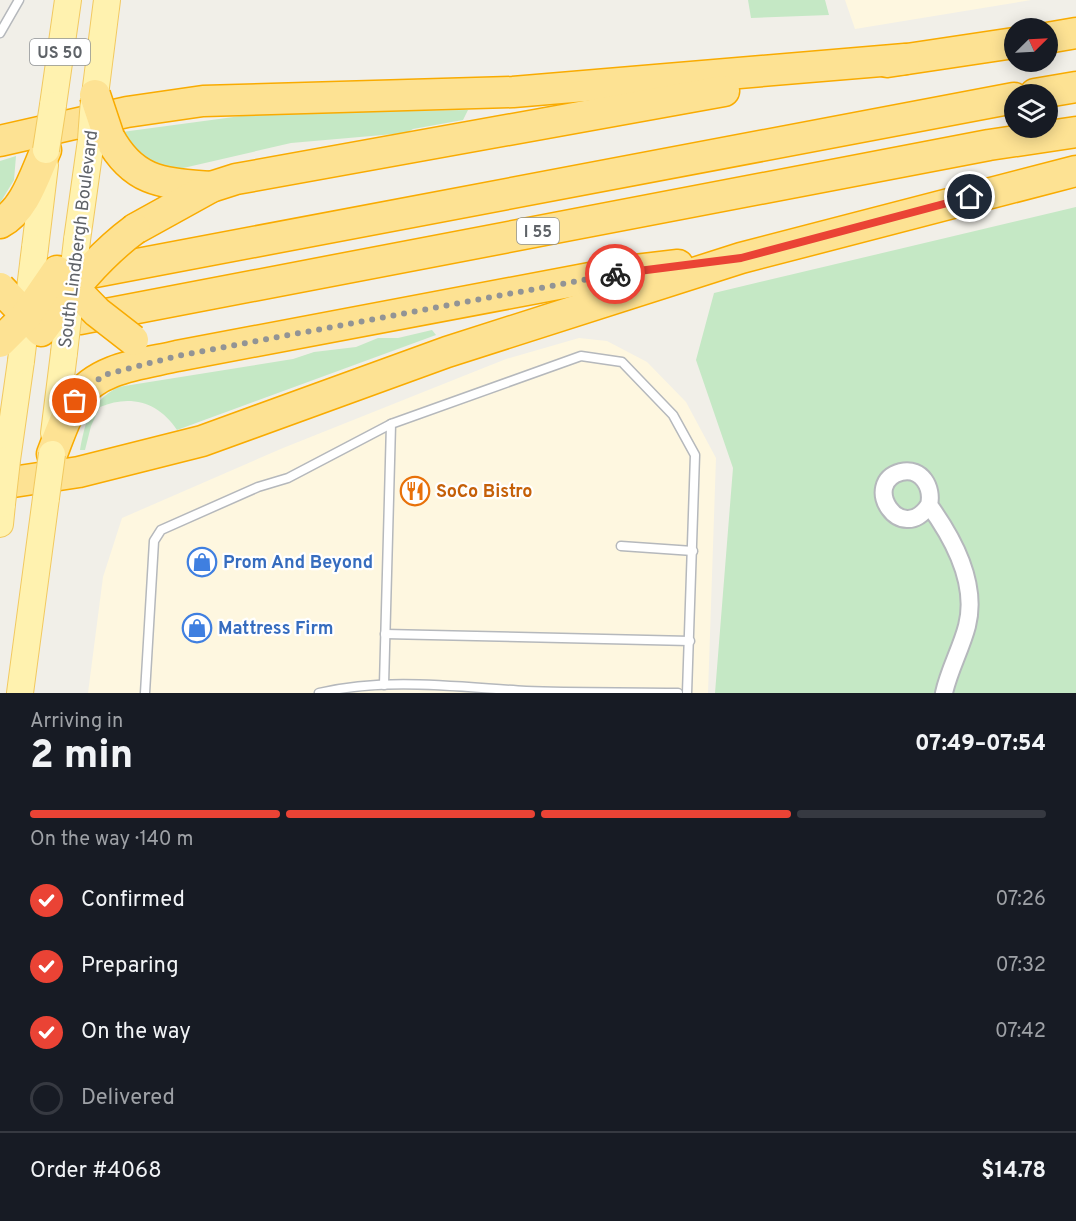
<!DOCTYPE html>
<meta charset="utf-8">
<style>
:root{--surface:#171b24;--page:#20242c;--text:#f1f3f6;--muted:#9ea1a6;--line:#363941;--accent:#ea4335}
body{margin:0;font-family:Overpass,sans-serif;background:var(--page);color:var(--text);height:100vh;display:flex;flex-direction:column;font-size:22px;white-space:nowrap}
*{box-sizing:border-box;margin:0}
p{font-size:20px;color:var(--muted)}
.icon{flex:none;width:33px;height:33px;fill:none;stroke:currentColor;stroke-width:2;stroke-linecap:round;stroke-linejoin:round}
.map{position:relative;height:693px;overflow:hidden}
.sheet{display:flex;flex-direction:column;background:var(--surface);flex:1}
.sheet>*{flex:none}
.needle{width:39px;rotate:66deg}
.buttons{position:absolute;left:1004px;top:18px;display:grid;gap:12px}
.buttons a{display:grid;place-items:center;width:54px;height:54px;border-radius:50%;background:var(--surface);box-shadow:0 3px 15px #0003;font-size:30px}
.pin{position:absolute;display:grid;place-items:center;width:51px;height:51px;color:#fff;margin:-26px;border:3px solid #fff;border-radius:50%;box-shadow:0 2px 6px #0007}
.courier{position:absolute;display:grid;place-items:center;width:60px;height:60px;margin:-30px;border:4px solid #ea4335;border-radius:50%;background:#fff;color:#222;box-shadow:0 2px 8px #0007}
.head em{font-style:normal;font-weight:800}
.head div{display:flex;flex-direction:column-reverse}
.head{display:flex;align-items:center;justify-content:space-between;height:102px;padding:0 30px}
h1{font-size:39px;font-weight:800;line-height:45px}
.bar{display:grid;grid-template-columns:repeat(4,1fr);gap:9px 6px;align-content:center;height:72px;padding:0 30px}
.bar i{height:8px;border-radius:4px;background:var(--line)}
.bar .on{background:var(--accent)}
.bar p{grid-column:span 4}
.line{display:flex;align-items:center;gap:15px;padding:0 30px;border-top:2px solid var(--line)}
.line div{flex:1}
ol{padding:0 30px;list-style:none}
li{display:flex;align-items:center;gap:18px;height:66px}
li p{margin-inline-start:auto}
li .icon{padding:6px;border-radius:50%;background:var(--accent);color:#fff;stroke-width:4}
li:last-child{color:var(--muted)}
li i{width:33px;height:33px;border:3px solid var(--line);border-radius:50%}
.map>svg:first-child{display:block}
.commercial{fill:#fef7e0}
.green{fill:#c5e8c5}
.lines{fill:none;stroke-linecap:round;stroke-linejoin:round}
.service-casing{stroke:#b5b8bc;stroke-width:11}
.minor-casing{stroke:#b5b8bc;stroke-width:20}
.primary-casing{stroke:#f2c960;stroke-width:28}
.motorway-casing{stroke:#f9ab00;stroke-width:33}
.service{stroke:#fff;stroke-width:8}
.minor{stroke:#fff;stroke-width:16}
.primary{stroke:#fff2af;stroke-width:26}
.motorway{stroke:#fde293;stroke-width:30}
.primary-bridge-casing{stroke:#f2c960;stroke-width:28;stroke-linecap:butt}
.motorway-bridge-casing{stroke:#f9ab00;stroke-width:33;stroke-linecap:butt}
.primary-bridge{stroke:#fff2af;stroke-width:26}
.motorway-bridge{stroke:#fde293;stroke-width:30}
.done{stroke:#929495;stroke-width:6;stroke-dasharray:0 10.8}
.route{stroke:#ea4335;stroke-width:8}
.labels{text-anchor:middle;stroke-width:4.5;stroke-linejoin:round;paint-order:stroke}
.shield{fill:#fff;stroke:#8f9295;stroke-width:1.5}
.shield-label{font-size:16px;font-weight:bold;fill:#5f6368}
.street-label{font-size:18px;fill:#5f6368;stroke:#fff}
.food-label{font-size:18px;font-weight:bold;fill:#c56008;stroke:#fff;text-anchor:start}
.shop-label{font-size:18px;font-weight:bold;fill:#366cbe;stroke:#fff;text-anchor:start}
</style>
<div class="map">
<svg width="1076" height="693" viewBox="0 0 1076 693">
<rect width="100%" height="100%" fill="#f1efe8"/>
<g class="commercial">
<path d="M845,0h186l-176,29z"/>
<path d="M579,338l28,3 40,21 39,40 30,56 -8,235h-620l15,-116 19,-59 161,-70 223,-89z"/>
</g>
<g class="green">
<path d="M748,0h77l4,15 -78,3z"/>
<path d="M468,110l-5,10 -50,9 -7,4 -115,10 -112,26c-26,-3 -43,-14 -57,-37l141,-19z"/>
<path d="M16,156l-2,24 -14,23v-42z"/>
<path d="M1076,207v486h-361l18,-225 -37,-108 18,-67z"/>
<path d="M432,330l4,5 -259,95c-18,-28 -47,-36 -77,-23l-9,19 -6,24h-5c6,-31 9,-46 38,-63l175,-28 21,-7 42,-5 22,-9h20z"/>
</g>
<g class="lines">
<g class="service-casing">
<g id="service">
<path d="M0,33l19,-33"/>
<path d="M621,546l72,5"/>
<path d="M385,634l305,7"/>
<path d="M384,685l7,-261 190,-68 41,6 51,53 22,40 -8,238"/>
<path d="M145,693l9,-152 7,-11 97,-43 30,-9 103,-54"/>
<path d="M319,693c67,-16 139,-6 207,-2 50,2 101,1 152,2"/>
</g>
</g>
<g class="minor-casing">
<path id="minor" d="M929,505c-28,42 -69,-22 -28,-33 21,-5 32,16 28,33 24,33 49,78 38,121 -6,23 -18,44 -23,67"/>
</g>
<g class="primary-casing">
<g id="primary">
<path d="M95,95l12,-95"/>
<path d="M53,105l15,-105"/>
<path d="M77,240l14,-100"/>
<path d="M35,248l10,-83"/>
<path d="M54,433l10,-80"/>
<path d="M7,460l14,-99"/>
<path d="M0,524l2,-20"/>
<path d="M20,693l26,-195"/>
</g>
</g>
<g class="motorway-casing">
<g id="motorway">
<path d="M1047,38l29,-5"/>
<path d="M887,62l127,-19"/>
<path d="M1035,94l41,-7"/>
<path d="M109,137c25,46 54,46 102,50"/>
<path d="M0,141l127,-29 76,-11 310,-9 392,-33"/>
<path d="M0,223c25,-13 35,-49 46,-73"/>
<path d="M135,229l76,-42 25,-8 488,-88"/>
<path d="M74,276l940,-178"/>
<path d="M80,319l909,-174 87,-13"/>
<path d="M52,454c7,-18 14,-39 24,-55 22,-32 67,-35 101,-43l450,-85 51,-6"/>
<path d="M0,484l79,-12 123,-31 245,-89 294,-94 335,-87"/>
</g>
</g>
<use href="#service" class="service"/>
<use href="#minor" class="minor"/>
<use href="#primary" class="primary"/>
<use href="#motorway" class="motorway"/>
<g class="primary-bridge-casing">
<g id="primary-bridge">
<path d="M91,140l3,-41"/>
<path d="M46,150l7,-45"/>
<path d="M64,353l13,-113"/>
<path d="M21,361l14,-113"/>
<path d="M46,498l6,-44"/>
<path d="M2,504l5,-44"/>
</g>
</g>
<g class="motorway-bridge-casing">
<g id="motorway-bridge">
<path d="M95,95l14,42"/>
<path d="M0,288l41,43c28,-38 56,-74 94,-102"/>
<path d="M0,342l26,-26 31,-45 40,41 36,28"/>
</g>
</g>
<use href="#primary-bridge" class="primary-bridge"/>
<use href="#motorway-bridge" class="motorway-bridge"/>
</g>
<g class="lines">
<path class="done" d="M75,401l7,-9 22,-17 73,-19 438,-82"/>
<path class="route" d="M615,274l126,-16 229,-61"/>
</g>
<defs>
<g id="restaurant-ring" transform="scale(1.5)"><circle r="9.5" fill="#fff" stroke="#e8710a" stroke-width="1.5"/><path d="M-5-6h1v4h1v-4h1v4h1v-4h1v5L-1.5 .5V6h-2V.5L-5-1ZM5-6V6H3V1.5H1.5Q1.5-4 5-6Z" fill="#e8710a"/></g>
<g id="shop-ring" transform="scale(1.5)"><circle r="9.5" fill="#fff" stroke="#3f7fe0" stroke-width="1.5"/><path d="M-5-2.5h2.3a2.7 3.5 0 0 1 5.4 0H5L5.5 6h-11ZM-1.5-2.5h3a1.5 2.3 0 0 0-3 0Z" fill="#3f7fe0"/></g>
</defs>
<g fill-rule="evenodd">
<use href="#restaurant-ring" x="415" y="491"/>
<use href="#shop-ring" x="202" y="562"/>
<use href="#shop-ring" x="197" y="628"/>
</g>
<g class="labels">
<g class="shield">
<rect x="30" y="39" width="60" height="26" rx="4.5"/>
<rect x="517" y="218" width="42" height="26" rx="4.5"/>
</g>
<g class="shield-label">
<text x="60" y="58">US 50</text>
<text x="538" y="237">I 55</text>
</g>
<g class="street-label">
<text transform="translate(78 239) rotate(-83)" y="6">South Lindbergh Boulevard</text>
</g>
<g class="food-label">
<text x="436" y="497">SoCo Bistro</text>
</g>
<g class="shop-label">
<text x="223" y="568">Prom And Beyond</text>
<text x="218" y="634">Mattress Firm</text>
</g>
</g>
</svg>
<div class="buttons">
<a><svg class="needle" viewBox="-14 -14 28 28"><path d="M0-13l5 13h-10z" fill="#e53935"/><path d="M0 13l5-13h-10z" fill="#9ea1a6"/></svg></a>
<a><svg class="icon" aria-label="layers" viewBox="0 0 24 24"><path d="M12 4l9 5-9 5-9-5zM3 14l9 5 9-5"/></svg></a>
</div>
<div class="pin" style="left:75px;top:401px;background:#ea580c"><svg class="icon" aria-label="bag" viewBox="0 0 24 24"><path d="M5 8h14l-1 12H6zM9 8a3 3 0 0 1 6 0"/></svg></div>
<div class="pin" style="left:970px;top:197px;background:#1f2937"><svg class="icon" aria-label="home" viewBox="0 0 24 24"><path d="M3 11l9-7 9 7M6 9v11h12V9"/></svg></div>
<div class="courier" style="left:615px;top:274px"><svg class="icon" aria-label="bike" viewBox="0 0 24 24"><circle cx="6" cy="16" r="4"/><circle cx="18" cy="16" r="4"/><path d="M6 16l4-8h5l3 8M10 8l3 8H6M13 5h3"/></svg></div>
</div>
<section class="sheet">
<div class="head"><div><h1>2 min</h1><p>Arriving in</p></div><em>07:49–07:54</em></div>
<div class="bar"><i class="on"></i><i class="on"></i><i class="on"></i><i></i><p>On the way · 140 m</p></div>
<ol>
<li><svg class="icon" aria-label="check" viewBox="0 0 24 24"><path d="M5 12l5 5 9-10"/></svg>Confirmed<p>07:26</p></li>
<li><svg class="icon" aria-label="check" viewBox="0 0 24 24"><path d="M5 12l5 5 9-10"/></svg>Preparing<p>07:32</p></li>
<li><svg class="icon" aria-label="check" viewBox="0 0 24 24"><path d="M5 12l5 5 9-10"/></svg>On the way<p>07:42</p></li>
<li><i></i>Delivered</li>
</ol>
<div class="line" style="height:78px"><div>Order #4068</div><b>$14.78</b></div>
</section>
